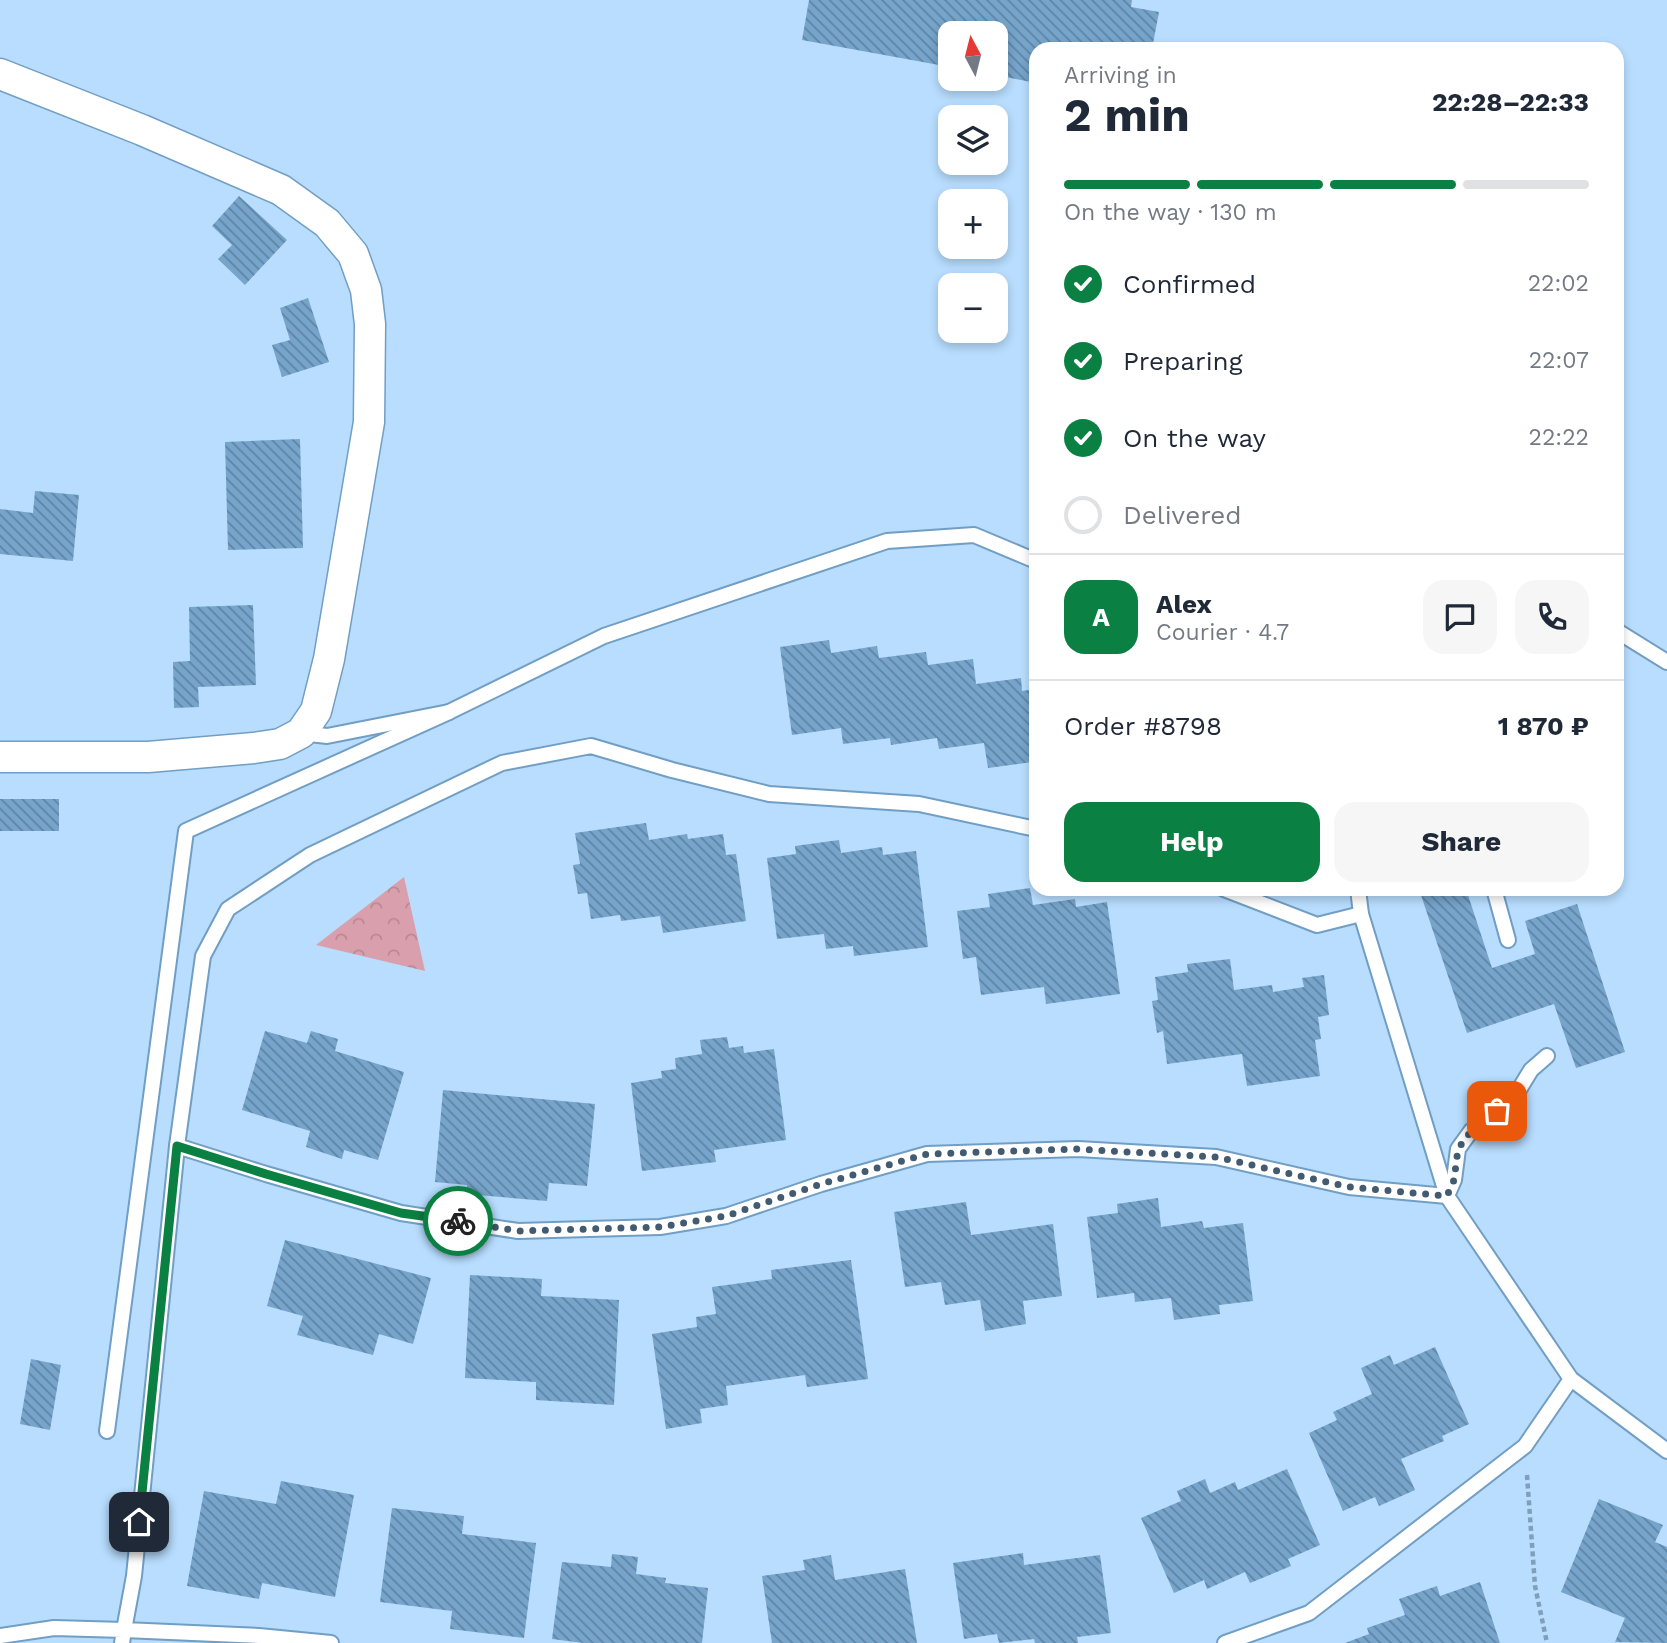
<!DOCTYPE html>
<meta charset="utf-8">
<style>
:root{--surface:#fff;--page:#f6f6f7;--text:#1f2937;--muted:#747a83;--line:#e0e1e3;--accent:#0b8043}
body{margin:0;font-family:"Work Sans",sans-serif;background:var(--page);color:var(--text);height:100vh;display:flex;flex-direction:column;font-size:26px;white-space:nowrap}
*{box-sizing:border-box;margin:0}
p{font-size:23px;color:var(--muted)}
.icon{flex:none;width:38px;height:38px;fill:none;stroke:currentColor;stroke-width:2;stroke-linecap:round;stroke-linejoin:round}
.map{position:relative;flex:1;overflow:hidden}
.details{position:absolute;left:1029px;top:42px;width:595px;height:854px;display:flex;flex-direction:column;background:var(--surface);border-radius:21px;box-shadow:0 4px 10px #0003}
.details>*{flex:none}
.needle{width:46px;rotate:353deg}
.fabs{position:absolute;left:938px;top:21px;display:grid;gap:14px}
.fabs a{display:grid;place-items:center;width:70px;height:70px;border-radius:14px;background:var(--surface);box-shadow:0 4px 10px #0003;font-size:35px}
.pin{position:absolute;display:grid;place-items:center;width:60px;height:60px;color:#fff;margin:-30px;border-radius:14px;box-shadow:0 4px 10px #0006}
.courier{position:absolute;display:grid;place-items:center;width:70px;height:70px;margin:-35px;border:5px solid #0b8043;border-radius:50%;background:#fff;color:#222;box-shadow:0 2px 9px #0007}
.overview em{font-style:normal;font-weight:700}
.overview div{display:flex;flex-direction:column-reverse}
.overview{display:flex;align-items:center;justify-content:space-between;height:119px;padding:0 35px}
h1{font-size:46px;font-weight:700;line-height:52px}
.bar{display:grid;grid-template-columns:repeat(4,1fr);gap:10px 7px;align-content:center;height:84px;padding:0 35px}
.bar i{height:9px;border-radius:5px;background:var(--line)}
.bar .current{background:var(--accent)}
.bar p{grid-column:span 4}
.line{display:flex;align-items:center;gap:18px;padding:0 35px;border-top:2px solid var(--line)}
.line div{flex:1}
.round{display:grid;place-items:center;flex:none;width:74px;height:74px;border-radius:21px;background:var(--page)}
ol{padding:0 35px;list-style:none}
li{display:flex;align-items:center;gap:21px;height:77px}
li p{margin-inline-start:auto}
li .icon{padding:7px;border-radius:50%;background:var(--accent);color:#fff;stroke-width:4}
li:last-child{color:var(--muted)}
li i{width:38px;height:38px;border:4px solid var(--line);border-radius:50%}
.button{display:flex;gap:14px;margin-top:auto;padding:14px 35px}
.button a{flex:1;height:80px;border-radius:21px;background:var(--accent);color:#fff;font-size:28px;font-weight:700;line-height:80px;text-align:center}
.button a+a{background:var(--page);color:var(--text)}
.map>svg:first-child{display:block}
.forest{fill:url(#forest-crowns)}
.building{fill:url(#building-back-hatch)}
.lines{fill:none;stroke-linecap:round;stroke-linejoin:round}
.lane-casing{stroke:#719ec4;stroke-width:18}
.street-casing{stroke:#719ec4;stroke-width:33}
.path{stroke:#809fba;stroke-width:4.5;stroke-dasharray:5 3.5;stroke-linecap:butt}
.lane{stroke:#fff;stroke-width:14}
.street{stroke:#fff;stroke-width:30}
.done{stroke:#435b70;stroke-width:7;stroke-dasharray:0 12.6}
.route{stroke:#0b8043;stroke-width:9}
</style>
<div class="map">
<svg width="1667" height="1643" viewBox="0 0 1667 1643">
<defs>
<pattern id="forest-crowns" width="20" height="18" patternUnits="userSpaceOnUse" patternTransform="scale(1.75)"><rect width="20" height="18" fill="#da9fac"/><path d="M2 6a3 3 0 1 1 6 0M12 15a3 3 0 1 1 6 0" fill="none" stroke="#b98894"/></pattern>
<pattern id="building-back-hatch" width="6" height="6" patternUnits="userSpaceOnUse" patternTransform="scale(1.75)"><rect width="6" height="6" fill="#76a4ca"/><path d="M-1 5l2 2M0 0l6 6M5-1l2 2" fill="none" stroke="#5f84a4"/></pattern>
</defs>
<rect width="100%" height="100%" fill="#b8ddfe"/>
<path class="forest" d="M404,877l21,94 -109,-26z"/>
<g class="building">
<path d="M809,0h323l-1,7 28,5 -7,37h-116v34l-40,-8v-42h-46v34l-148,-27z"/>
<path d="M239,196l48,44 -42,45 -27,-26 14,-14 -20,-19z"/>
<path d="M308,298l21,64 -47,15 -10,-32 18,-5 -10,-32z"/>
<path d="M300,439l3,109 -75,2 -3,-108z"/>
<path d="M35,491l44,4 -6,66 -73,-7v-45l33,4z"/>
<path d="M253,605l3,80 -58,2 1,20 -25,1 -1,-46 17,-1 -1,-54z"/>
<path d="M829,640l2,13 46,-7 2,12 47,-6 2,13 45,-6 3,25 45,-6 1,13 14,-2v92h-2l-2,-19 -44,6 -4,-25 -45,6 -2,-11 -46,7 -1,-7 -47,6 -2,-16 -49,7 -12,-88z"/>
<rect x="0" y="799" width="59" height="32"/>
<path d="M646,823l3,17 38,-6 1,5 35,-5 3,21 10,-1 10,67 -83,12 -3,-17 -39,5 -1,-6 -29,4 -4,-26 -9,1 -5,-29 7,-1 -5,-31z"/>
<path d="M839,840l2,13 41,-6 1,8 33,-4 12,96 -74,9 -1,-10 -27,3 -2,-15 -47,5 -10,-81 29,-4 -1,-8z"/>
<path d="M1030,888l3,17 42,-6 1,8 31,-5 13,92 -74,10 -2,-17 -63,8 -5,-38 -13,2 -6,-48 33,-4 -2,-13z"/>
<path d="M1419,889h47l26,79 43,-14 -10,-33 52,-17 48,148 -49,16 -22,-64 -87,29z"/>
<path d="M1230,959l4,31 38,-5 1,7 31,-5 -2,-9 22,-3 5,40 -11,2 3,22 -6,1 5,36 -73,10 -5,-32 -75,10 -4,-33 -6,2 -5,-32 6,-1 -3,-23 33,-5 -1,-8z"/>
<path d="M265,1031l42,12 4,-12 27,8 -3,12 69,21 -26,88 -34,-10 -2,9 -36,-12 4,-16 -68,-21z"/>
<path d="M727,1037l2,11 14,-2 1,7 30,-4 12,91 -72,10 2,12 -74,9 -11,-88 31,-5 -1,-7 15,-2 -1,-11 27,-4 -2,-14z"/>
<path d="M443,1090l152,14 -8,82 -38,-3 -2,18 -81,-7 1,-9 -32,-3z"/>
<path d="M1158,1198l3,29 41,-6 2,7 39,-5 10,78 -34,4 1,9 -46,6 -3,-22 -36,4 -1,-9 -37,5 -10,-81 31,-4 -1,-9z"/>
<path d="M966,1202l5,33 82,-11 9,72 -39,5 3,23 -41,7 -5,-31 -35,5 -4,-23 -36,5 -11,-75z"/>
<path d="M285,1240l146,38 -18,66 -34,-10 -6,21 -76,-20 6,-19 -36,-10z"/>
<path d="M851,1260l17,119 -61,8 -2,-12 -79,11 2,19 -28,4 2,14 -36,6 -14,-95 45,-7 -1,-10 20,-3 -4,-27 60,-8 -1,-9z"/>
<path d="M470,1275l72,4 -1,17 78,4 -5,105 -78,-5v-18l-71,-4z"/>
<path d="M1435,1347l34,77 -27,12 2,5 -43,18 14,31 -36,16 -4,-9 -32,14 -34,-78 28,-13 -4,-8 39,-18 -11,-26 29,-13 4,10z"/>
<path d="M31,1359l30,6 -11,65 -30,-6z"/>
<path d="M1287,1469l33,76 -32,14 3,7 -41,17 -5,-11 -38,17 -3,-9 -30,13 -33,-75 40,-17 -4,-10 28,-12 5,14 25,-11 3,8z"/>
<path d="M281,1481l73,14 -19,102 -73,-14 -3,16 -72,-13 17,-95 72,13z"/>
<path d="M1599,1499l64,26 -8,17 12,5v96l-52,-1 10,-24 -64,-26z"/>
<path d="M392,1508l72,8 -2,18 74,9 -12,95 -74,-9 2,-18 -72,-9z"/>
<path d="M1023,1553l1,12 76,-10 11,78 -34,4 1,6h-43l-1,-4 -35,4 -2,-9 -33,5 -11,-76z"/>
<path d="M612,1554l26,3 -2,17 30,4 -1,5 43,5 -6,55h-119l-31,-4 10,-77 49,5z"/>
<path d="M831,1555l4,25 70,-11 12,74h-145l-10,-67 43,-6 -2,-10z"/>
<path d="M1480,1582l20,61h-155l24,-9 -2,-6 38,-13 -6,-16 38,-13 3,10z"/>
</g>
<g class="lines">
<g class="lane-casing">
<g id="lane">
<path d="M1617,631l50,31"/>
<path d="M301,733l26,3 122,-24 155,-76 283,-95 87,-6 62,26"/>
<path d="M1224,889l93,36 44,-11"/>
<path d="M1358,889l3,25 86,282 124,183 96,72"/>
<path d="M1494,889l14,51"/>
<path d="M177,1146l26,-190 25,-47 82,-54 192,-92 89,-17 81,24 97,24 150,10 117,25"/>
<path d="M107,1431l79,-600 263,-119"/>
<path d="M0,1636l54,-8 70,2 -2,13"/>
<path d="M331,1643l-72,-7 -135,-6 10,-54 43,-430 89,28 135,39 117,18 142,-4 66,-11 95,-32 106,-30 151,-5 138,8 133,30 98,9 7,-16 4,-31 13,-18 26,-20 20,-18 14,-23 16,-14"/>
<path d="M1225,1643l84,-30 216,-167 46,-67"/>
</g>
</g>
<g class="street-casing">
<path id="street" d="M0,74l142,56 139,60 46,33 26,31 13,36 4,34 -1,98 -40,237 -13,52 -15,22 -21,11 -26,4 -106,9h-148"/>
</g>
<path class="path" d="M1527,1475l8,111 12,57"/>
<use href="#lane" class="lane"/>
<use href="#street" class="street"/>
</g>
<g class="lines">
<path class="done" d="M458,1221l60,10 142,-4 66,-11 95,-32 106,-30 150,-5 139,8 133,30 98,9 7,-16 4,-31 13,-18 26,-20"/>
<path class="route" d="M139,1522l38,-376 89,28 135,39 57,8"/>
</g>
</svg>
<div class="fabs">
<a><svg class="needle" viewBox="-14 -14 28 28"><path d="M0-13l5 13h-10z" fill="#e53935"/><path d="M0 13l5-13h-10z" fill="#747a83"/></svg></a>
<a><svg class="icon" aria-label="layers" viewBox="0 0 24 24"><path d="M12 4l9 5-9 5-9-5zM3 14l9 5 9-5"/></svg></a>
<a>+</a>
<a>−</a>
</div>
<div class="pin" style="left:1497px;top:1111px;background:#ea580c"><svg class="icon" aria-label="bag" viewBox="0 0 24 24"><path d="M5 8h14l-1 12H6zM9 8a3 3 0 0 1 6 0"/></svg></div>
<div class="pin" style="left:139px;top:1522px;background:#1f2937"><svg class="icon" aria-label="home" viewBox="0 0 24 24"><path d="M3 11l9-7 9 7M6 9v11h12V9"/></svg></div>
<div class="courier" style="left:458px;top:1221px"><svg class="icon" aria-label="bike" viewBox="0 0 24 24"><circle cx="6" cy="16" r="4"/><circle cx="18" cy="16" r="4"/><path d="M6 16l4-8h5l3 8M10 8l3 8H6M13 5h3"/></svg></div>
<section class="details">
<div class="overview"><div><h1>2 min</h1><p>Arriving in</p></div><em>22:28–22:33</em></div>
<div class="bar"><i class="current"></i><i class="current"></i><i class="current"></i><i></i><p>On the way · 130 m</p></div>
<ol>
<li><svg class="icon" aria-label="check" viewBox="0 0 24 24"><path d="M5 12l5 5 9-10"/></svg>Confirmed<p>22:02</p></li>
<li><svg class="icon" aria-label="check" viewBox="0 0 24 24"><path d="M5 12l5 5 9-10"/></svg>Preparing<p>22:07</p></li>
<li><svg class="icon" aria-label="check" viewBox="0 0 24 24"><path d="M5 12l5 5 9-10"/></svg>On the way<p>22:22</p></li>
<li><i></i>Delivered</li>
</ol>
<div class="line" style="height:126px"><b class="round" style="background:var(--accent);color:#fff">A</b><div><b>Alex</b><p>Courier · 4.7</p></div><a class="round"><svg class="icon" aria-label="chat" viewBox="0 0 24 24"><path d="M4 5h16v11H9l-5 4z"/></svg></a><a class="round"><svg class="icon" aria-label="phone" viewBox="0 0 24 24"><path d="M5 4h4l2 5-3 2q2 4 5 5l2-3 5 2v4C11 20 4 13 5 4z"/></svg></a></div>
<div class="line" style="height:91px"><div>Order #8798</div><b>1 870 ₽</b></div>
<div class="button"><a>Help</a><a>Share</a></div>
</section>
</div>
